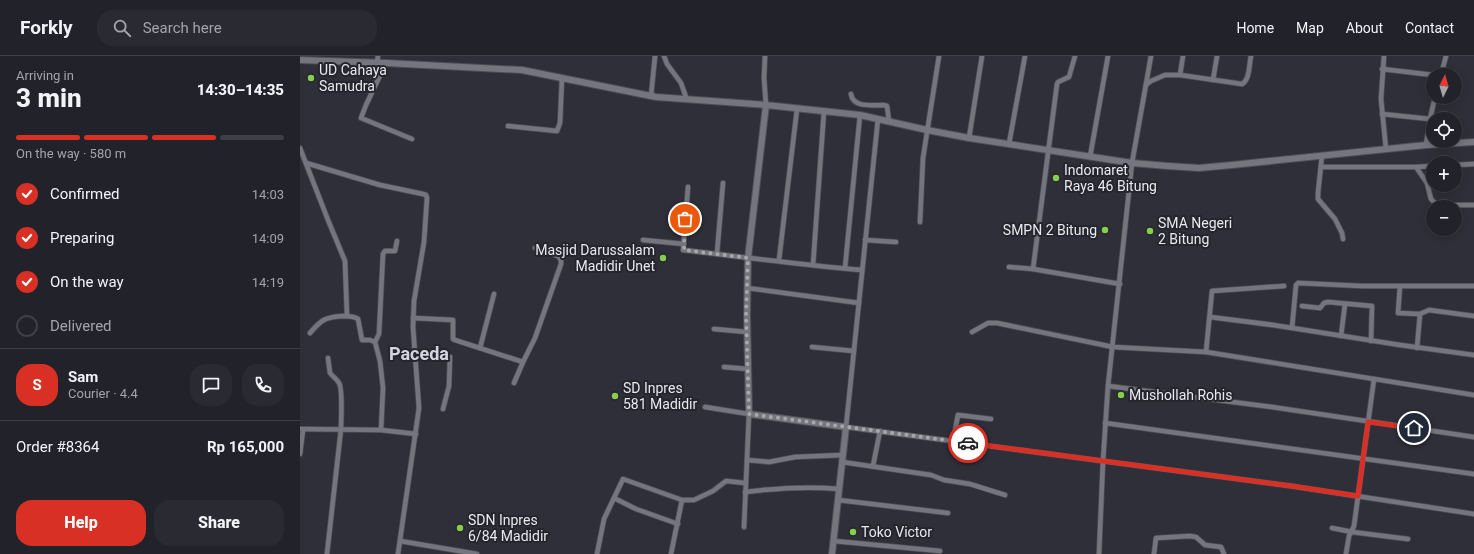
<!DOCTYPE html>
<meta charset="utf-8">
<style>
:root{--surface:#22232a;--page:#2a2b32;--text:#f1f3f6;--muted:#a2a4a8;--line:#3f4047;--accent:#d93025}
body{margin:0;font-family:Roboto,sans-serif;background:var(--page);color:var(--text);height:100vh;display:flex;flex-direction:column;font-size:15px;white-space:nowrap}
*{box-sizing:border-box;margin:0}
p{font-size:13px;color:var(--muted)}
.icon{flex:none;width:22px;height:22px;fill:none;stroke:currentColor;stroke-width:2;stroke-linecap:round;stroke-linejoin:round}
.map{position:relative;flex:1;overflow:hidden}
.panel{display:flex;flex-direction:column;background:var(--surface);width:300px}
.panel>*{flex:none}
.needle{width:26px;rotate:5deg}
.controls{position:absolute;left:1126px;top:12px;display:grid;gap:8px}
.controls a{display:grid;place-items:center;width:36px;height:36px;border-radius:50%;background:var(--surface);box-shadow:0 2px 10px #0003,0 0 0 1px var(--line);font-size:20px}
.pin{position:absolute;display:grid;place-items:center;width:34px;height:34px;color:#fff;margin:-17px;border:2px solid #fff;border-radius:50%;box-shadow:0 1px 4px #0007}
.courier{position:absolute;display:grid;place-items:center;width:40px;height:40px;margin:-20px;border:3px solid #d93025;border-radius:50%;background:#fff;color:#222;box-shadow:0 1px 5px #0007}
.headline em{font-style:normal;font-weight:800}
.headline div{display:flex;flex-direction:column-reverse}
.headline{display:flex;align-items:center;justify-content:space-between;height:68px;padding:0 16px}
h1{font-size:26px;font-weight:800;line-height:30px}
.bar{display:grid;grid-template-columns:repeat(4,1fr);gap:6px 4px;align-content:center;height:48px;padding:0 16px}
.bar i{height:5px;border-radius:3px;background:var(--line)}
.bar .active{background:var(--accent)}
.bar p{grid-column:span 4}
.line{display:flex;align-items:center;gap:10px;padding:0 16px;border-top:1px solid var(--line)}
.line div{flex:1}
.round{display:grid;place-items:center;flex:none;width:42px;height:42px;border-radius:16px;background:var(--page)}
ol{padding:0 16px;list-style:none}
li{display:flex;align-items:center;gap:12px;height:44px}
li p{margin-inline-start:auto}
li .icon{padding:4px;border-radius:50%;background:var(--accent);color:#fff;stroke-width:4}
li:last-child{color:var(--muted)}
li i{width:22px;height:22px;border:2px solid var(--line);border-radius:50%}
.button{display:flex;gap:8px;margin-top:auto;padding:8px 16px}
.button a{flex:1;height:46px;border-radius:16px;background:var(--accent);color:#fff;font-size:16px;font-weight:800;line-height:46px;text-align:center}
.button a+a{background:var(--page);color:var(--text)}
header{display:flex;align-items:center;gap:24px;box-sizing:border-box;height:56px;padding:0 20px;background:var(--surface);border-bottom:1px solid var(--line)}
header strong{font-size:19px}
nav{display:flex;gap:22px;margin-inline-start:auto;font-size:14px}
.search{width:280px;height:36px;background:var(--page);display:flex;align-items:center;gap:10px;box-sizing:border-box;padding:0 14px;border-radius:16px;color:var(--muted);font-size:15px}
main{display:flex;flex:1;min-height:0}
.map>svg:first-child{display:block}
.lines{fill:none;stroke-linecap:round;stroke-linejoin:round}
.minor-casing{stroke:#4d4d55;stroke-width:6}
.tertiary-casing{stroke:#4d4d55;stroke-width:8}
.minor{stroke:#757580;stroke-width:4.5}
.tertiary{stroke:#757580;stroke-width:6}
.done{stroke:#a7a7ae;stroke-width:4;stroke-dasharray:0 7.2}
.route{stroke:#d93025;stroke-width:5}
.poi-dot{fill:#85cf4c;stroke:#24252d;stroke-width:1.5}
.labels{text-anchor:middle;stroke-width:4;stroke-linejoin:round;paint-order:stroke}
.poi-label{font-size:14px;fill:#e8e8ee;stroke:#24252d;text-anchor:start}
.district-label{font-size:18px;font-weight:bold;fill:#d5d5e1;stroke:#24252d}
</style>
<header>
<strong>Forkly</strong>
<div class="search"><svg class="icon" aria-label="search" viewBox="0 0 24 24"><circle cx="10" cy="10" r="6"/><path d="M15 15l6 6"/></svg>Search here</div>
<nav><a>Home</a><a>Map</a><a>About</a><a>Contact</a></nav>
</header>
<main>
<section class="panel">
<div class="headline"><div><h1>3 min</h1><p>Arriving in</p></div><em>14:30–14:35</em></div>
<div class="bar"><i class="active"></i><i class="active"></i><i class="active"></i><i></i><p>On the way · 580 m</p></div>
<ol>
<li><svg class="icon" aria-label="check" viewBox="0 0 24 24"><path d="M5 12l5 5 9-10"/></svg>Confirmed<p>14:03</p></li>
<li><svg class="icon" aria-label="check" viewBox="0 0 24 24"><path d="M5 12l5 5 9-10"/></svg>Preparing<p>14:09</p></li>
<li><svg class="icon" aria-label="check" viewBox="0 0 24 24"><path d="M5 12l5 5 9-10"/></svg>On the way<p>14:19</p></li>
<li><i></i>Delivered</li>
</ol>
<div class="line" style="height:72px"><b class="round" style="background:var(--accent);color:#fff">S</b><div><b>Sam</b><p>Courier · 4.4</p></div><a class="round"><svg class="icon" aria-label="chat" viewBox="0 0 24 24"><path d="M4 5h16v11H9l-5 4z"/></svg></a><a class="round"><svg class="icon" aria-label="phone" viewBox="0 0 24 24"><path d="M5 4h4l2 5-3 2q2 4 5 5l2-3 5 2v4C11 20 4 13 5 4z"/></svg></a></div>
<div class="line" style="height:52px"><div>Order #8364</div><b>Rp 165,000</b></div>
<div class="button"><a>Help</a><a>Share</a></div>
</section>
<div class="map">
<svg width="1174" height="498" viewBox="0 0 1174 498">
<rect width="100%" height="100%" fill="#2e2f38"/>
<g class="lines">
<g class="minor-casing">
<g id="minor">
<path d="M364,0l3,8 14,19 6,17"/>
<path d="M465,0l-1,22 2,27"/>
<path d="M1084,0l-3,43 5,50"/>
<path d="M77,6l1,-6"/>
<path d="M86,7l-20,42 -5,13 51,21"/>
<path d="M1082,13l51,6"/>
<path d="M880,19l3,-19"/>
<path d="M1141,19l5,-19"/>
<path d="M913,24l4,-24"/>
<path d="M846,29l5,-4 14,-6h15l62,9c8,-4 7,-20 9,-28"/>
<path d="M551,38c2,14 20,11 32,11l4,1 2,15"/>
<path d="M351,40l4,-40"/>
<path d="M1082,58l48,5"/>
<path d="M578,63l-32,308 445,59 183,28"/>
<path d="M208,70l49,5 3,-8 2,-45"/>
<path d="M669,82l13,-82"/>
<path d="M709,88l16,-88"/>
<path d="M1126,89l4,-26 5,-22"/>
<path d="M0,92l28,72 17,41 2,55"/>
<path d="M1022,99l-4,38v6l17,20 7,14 1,6"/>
<path d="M790,101l18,-101"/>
<path d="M6,107l74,22 43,9 3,1 1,3 -3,44 -10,59 -1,26 6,81 -21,146"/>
<path d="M1155,109l19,-1"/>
<path d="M1021,111h95l11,16 4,16 6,6h37"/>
<path d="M1116,111l17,-1"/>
<path d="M388,131l-5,63c60,7 119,15 179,20"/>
<path d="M620,166l3,-64 16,-102"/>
<path d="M343,184l41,4"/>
<path d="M565,184l31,2"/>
<path d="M417,197l6,-70"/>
<path d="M479,204l18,-151"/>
<path d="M513,209l11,-154"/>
<path d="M709,211l24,2 87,15"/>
<path d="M545,212l15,-153"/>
<path d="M733,213l24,-185 1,-2 11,-5 6,-21"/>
<path d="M1100,230l-2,27 22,1"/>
<path d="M447,232l112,15"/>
<path d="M1002,250l18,2 4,-5 4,-1 44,4 -1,35"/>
<path d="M910,261l63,8 127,20 74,10"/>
<path d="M113,262l40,2v19l2,1 68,22"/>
<path d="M992,272l4,-43 2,-2 64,3h112"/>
<path d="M414,273l33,3"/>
<path d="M672,276l16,-9h9l116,24 93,5 268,43"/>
<path d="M10,277c11,-13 15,-16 33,-17 5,0 11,0 15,3l4,21h8l5,2 5,19 3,27 -2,42"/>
<path d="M1041,280l4,-32"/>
<path d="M75,286l4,-8 4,-80 2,-3h10l2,-10"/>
<path d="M512,291l42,4"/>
<path d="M180,292l14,-54"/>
<path d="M1117,292l3,-34 9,-4 45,6"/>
<path d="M906,296l6,-61 72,-5"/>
<path d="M424,311l24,2"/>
<path d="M214,327l9,-21 12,-24 26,-74v-4l-3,-4 -23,-8"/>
<path d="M808,330l164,21 202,30"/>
<path d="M405,351l44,7 -5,113"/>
<path d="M143,353l6,-23 1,-29"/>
<path d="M805,367l369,51"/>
<path d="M0,373l81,1 35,4"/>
<path d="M653,385l5,-26 33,4"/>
<path d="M0,398l3,-24"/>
<path d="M447,404l22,2 26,-5 48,-2"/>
<path d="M542,406l89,13 13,5 26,4 35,11"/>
<path d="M573,410l7,-35"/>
<path d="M445,436c32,-4 63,-6 94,-3"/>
<path d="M314,442l22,11 42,15"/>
<path d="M538,444l110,13"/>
<path d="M1032,472l20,4 56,7"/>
<path d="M100,485l77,13"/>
<path d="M534,485l106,10"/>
<path d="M27,498l14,-125c0,-9 2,-40 -2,-46 -2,-4 -6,-6 -9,-10l-2,-15"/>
<path d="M297,498l7,-35 19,-40 59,21h12l19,-9 13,-10 19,2"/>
<path d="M371,498l11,-54"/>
<path d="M799,498l4,-93 5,-75 24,-223 19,-107"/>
<path d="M854,498l2,-16 34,-2 6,1 9,8 16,2 3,7"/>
<path d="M1046,498l3,-18 5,-10 20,-147"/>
</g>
</g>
<g class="tertiary-casing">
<g id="tertiary">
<path d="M0,4l86,3 136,7 134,27 110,8 94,10 67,15 42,8 163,25 36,3 31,2 33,-3 194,-20 48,-3"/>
<path d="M466,49l-18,153 -1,57 2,99 97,13 -14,127"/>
</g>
</g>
<use href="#minor" class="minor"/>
<use href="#tertiary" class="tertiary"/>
</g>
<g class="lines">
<path class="done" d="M385,163l-1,31 64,8 -2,57 3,99 219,29"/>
<path class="route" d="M668,387l323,43 67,10 10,-74 46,6"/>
</g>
<g class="poi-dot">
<circle cx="11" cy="22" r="4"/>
<circle cx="756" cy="122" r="4"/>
<circle cx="805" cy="174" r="4"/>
<circle cx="850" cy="175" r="4"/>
<circle cx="363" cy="202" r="4"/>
<circle cx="821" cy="339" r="4"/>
<circle cx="315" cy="340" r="4"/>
<circle cx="160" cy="472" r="4"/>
<circle cx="553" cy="476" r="4"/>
</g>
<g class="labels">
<g class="poi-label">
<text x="19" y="19">UD Cahaya<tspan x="19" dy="16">Samudra</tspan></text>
<text x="764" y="119">Indomaret<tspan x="764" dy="16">Raya 46 Bitung</tspan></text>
<text x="858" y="172">SMA Negeri<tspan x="858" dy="16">2 Bitung</tspan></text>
<text x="797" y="179" text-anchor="end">SMPN 2 Bitung</text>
<text x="355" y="199" text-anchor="end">Masjid Darussalam<tspan x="355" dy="16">Madidir Unet</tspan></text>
<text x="323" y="337">SD Inpres<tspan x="323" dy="16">581 Madidir</tspan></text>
<text x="829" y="344">Mushollah Rohis</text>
<text x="168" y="469">SDN Inpres<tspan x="168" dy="16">6/84 Madidir</tspan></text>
<text x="561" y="481">Toko Victor</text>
</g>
<g class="district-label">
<text x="119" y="304">Paceda</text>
</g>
</g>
</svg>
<div class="controls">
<a><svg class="needle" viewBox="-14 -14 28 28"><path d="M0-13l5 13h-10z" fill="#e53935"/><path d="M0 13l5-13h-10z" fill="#a2a4a8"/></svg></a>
<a><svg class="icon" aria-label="locate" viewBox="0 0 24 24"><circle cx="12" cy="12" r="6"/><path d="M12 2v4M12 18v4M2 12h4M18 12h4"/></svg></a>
<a>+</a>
<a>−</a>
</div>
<div class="pin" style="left:385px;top:163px;background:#ea580c"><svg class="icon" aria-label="bag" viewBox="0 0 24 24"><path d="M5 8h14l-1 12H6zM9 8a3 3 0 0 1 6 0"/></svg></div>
<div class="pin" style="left:1114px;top:372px;background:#1f2937"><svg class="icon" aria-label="home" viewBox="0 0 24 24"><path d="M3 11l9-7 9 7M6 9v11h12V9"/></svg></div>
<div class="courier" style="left:668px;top:387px"><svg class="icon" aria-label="car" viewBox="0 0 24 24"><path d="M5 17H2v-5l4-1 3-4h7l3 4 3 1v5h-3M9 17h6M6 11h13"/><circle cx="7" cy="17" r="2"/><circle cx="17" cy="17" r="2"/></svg></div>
</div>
</main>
